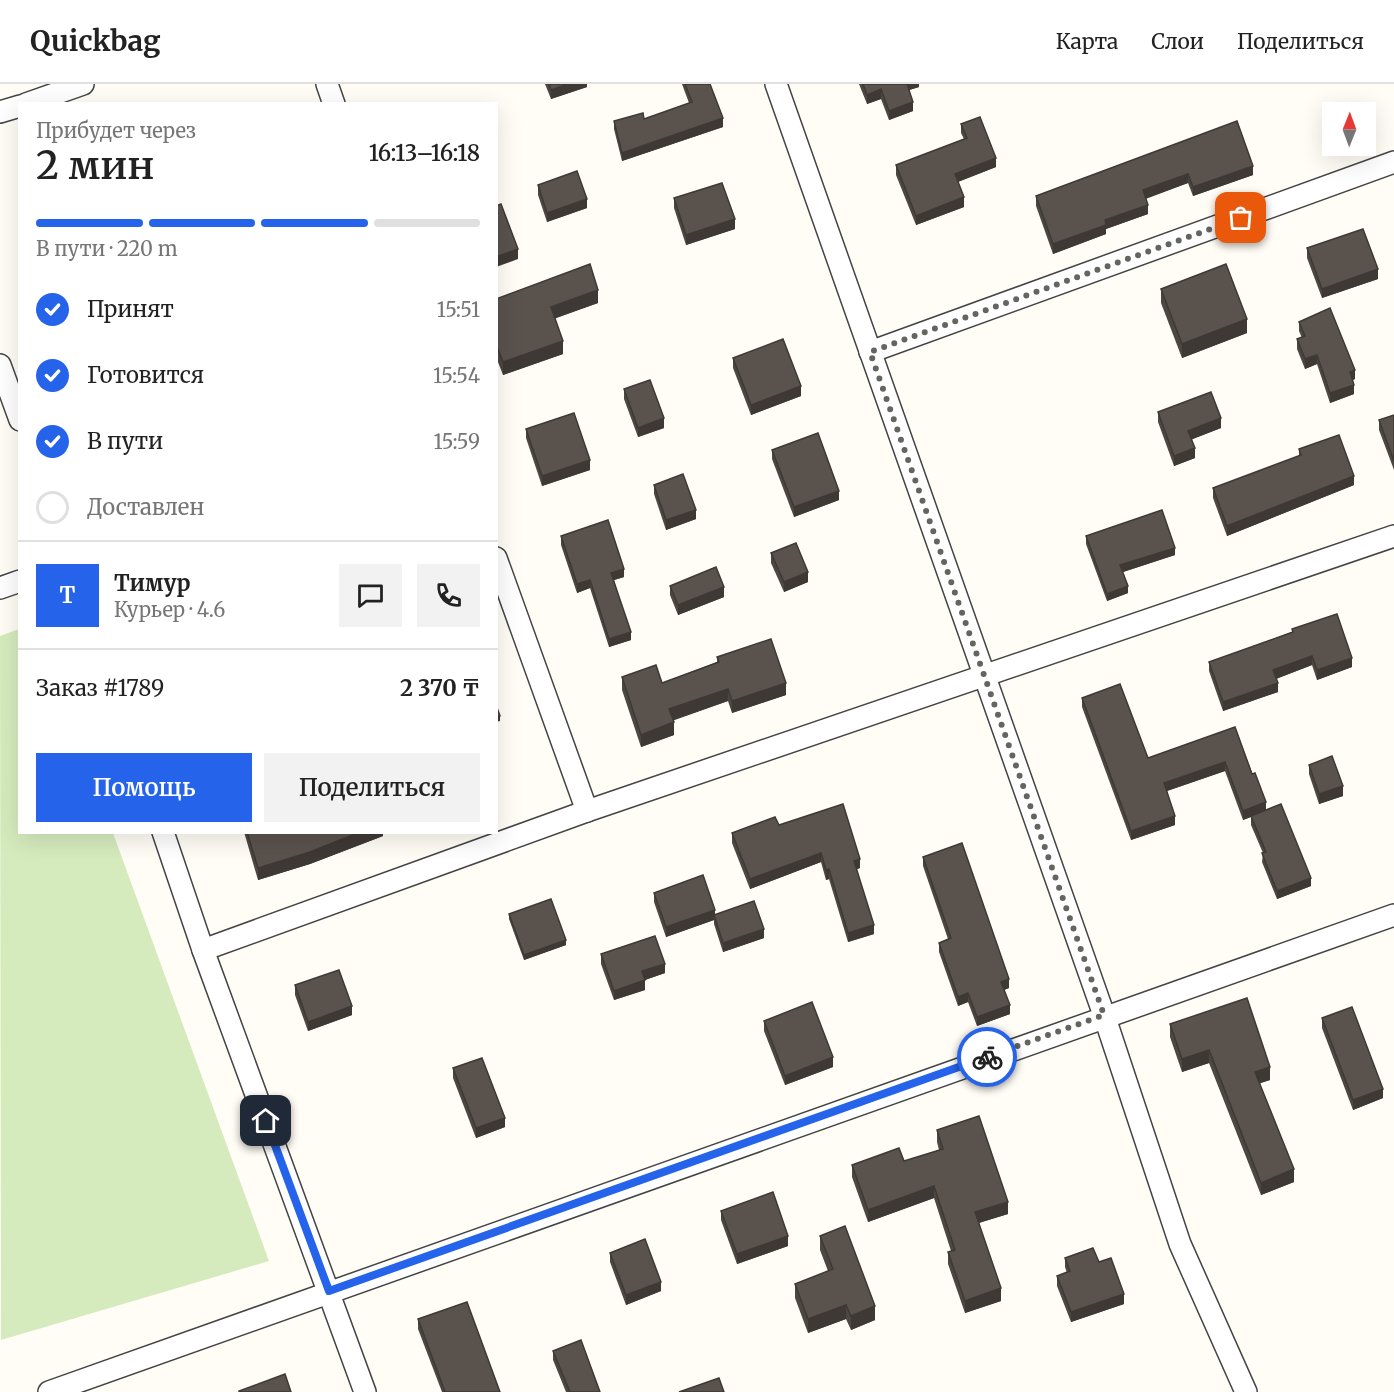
<!DOCTYPE html>
<html lang="ru">
<meta charset="utf-8">
<style>
:root{--surface:#fff;--page:#f2f2f2;--text:#222;--muted:#767676;--line:#e0e0e0;--accent:#2563eb}
body{margin:0;font-family:Merriweather,serif;background:var(--page);color:var(--text);height:100vh;display:flex;flex-direction:column;font-size:22px;white-space:nowrap}
*{box-sizing:border-box;margin:0}
p{font-size:20px;color:var(--muted)}
.icon{flex:none;width:33px;height:33px;fill:none;stroke:currentColor;stroke-width:2;stroke-linecap:round;stroke-linejoin:round}
.map{position:relative;flex:1;overflow:hidden}
.sheet{position:absolute;left:18px;top:18px;width:480px;height:732px;display:flex;flex-direction:column;background:var(--surface);border-radius:0px;box-shadow:0 6px 24px #0002}
.sheet>*{flex:none}
.needle{width:39px;rotate:1deg}
.controls{position:absolute;left:1322px;top:18px;display:grid;gap:12px}
.controls a{display:grid;place-items:center;width:54px;height:54px;border-radius:0px;background:var(--surface);box-shadow:0 6px 24px #0002;font-size:30px}
.pin{position:absolute;display:grid;place-items:center;width:51px;height:51px;color:#fff;margin:-26px;border-radius:12px;box-shadow:0 3px 9px #0006}
.courier{position:absolute;display:grid;place-items:center;width:60px;height:60px;margin:-30px;border:4px solid #2563eb;border-radius:50%;background:#fff;color:#222;box-shadow:0 2px 8px #0007}
.overview em{font-style:normal;font-weight:600}
.overview div{display:flex;flex-direction:column-reverse}
.overview{display:flex;align-items:center;justify-content:space-between;height:102px;padding:0 18px}
h1{font-size:39px;font-weight:600;line-height:45px}
.bar{display:grid;grid-template-columns:repeat(4,1fr);gap:9px 6px;align-content:center;height:72px;padding:0 18px}
.bar i{height:8px;border-radius:4px;background:var(--line)}
.bar .selected{background:var(--accent)}
.bar p{grid-column:span 4}
.line{display:flex;align-items:center;gap:15px;padding:0 18px;border-top:2px solid var(--line)}
.line div{flex:1}
.round{display:grid;place-items:center;flex:none;width:63px;height:63px;border-radius:0px;background:var(--page)}
ol{padding:0 18px;list-style:none}
li{display:flex;align-items:center;gap:18px;height:66px}
li p{margin-inline-start:auto}
li .icon{padding:6px;border-radius:50%;background:var(--accent);color:#fff;stroke-width:4}
li:last-child{color:var(--muted)}
li i{width:33px;height:33px;border:3px solid var(--line);border-radius:50%}
.cta{display:flex;gap:12px;margin-top:auto;padding:12px 18px}
.cta a{flex:1;height:69px;border-radius:0px;background:var(--accent);color:#fff;font-size:24px;font-weight:600;line-height:69px;text-align:center}
.cta a+a{background:var(--page);color:var(--text)}
header{display:flex;align-items:center;gap:36px;box-sizing:border-box;height:84px;padding:0 30px;background:var(--surface);border-bottom:2px solid var(--line)}
header strong{font-size:28px}
nav{display:flex;gap:33px;margin-inline-start:auto;font-size:21px}
.map>svg:first-child{display:block}
.green{fill:#d5ebbd}
.lines{fill:none;stroke-linecap:round;stroke-linejoin:round}
.minor-casing{stroke:#444;stroke-width:24}
.minor{stroke:#fff;stroke-width:21}
.wall{fill:#4d4742}
.shaded-wall{fill:#3f3936}
.building{fill:#5a524d;stroke:#3f3936;stroke-width:1.5}
.done{stroke:#646461;stroke-width:6;stroke-dasharray:0 10.8}
.route{stroke:#2563eb;stroke-width:8}
</style>
<header>
<strong>Quickbag</strong>
<nav><a>Карта</a><a>Слои</a><a>Поделиться</a></nav>
</header>
<div class="map">
<svg width="1394" height="1308" viewBox="0 0 1394 1308">
<rect width="100%" height="100%" fill="#fffdf5"/>
<path class="green" d="M19,545l1,203 93,1 156,428 -268,79 -1,-704z"/>
<g class="lines">
<g class="minor-casing">
<g id="minor">
<path d="M327,0l7,20"/>
<path d="M776,0l328,931 76,229 66,148"/>
<path d="M26,20l57,-20"/>
<path d="M0,28l20,-6"/>
<path d="M870,268l524,-190"/>
<path d="M0,281l20,55"/>
<path d="M496,474l91,253"/>
<path d="M0,504l20,-7"/>
<path d="M163,748l40,118 162,442"/>
<path d="M203,866l384,-139 807,-275"/>
<path d="M49,1308l1345,-477"/>
</g>
</g>
<use href="#minor" class="minor"/>
</g>
<g class="wall">
<path d="M545,0h42v3l-36,12z"/>
<path d="M682,0h28l13,43 -101,34 -8,-32v-8l30,-2 45,-16z"/>
<path d="M859,0h60v3l-10,3 4,21 -24,9 -8,-21 -14,5z"/>
<path d="M1237,37l16,54 -60,21 -5,-13 -42,15 2,16 -42,15v5l-53,20 -17,-48v-10z"/>
<path d="M961,40l35,43 -38,15 6,25 -48,18 -20,-50v-10l68,-26 -3,-6z"/>
<path d="M538,101l49,23 -40,14 -9,-27z"/>
<path d="M674,114l61,31 -49,16 -12,-37z"/>
<path d="M1307,164l71,31 -56,19 -15,-40z"/>
<path d="M1161,205l86,44 -65,25 -21,-55z"/>
<path d="M496,215l102,4 -43,15 8,36 -60,21 -7,-18z"/>
<path d="M1299,238l56,57 -2,1 1,14 -24,9 -13,-39 -12,5 -8,-20v-10l5,-1 -3,-7z"/>
<path d="M733,274l68,38 -50,19 -18,-47z"/>
<path d="M624,305l40,39 -26,9 -14,-38z"/>
<path d="M1158,328l63,16 -29,11 3,19 -21,8 -16,-44z"/>
<path d="M1394,331v55l-15,-40v-10z"/>
<path d="M526,345l64,41 -48,16 -16,-48z"/>
<path d="M1299,365l55,36 -127,51 -14,-38v-10l86,-32z"/>
<path d="M772,366l67,50 -45,17 -22,-58z"/>
<path d="M654,401l42,34 -30,11 -12,-36z"/>
<path d="M561,452l63,41 -10,3 17,60 -22,7 -19,-59 -13,5 -16,-48z"/>
<path d="M1086,452l89,19 -52,17 5,21 -21,8 -21,-57z"/>
<path d="M771,469l37,29 -24,10 -13,-29z"/>
<path d="M670,502l54,11 -46,18 -8,-20z"/>
<path d="M1292,545l60,38 -35,13 -5,-15 -36,14 2,13 -55,19 -14,-40v-9l83,-30z"/>
<path d="M717,573l69,38 -54,18 -4,-12 -55,19 1,15 -33,12 -19,-57v-13l40,6 55,-21z"/>
<path d="M1082,614l66,60 87,-31 31,83 45,76 -34,13 -15,-37 1,-9 -12,-28v-8l-8,3 -18,-49 -58,20 8,34 -44,15 -49,-133z"/>
<path d="M1309,681l34,31 -24,8 -10,-30z"/>
<path d="M779,741l81,43 -3,1 17,65 -26,8 -19,-63 -3,1 -5,-18 -71,27 -18,-46v-10z"/>
<path d="M244,748h139v4l-73,28 -52,16z"/>
<path d="M923,773l86,131 -5,2 6,24 -33,12 -9,-24 -10,4 -19,-54v-9l9,-4 -25,-73z"/>
<path d="M654,809l61,21 49,24 -41,14 -9,-28v-4l-48,17 -12,-35z"/>
<path d="M509,830l57,31 -42,15 -15,-41z"/>
<path d="M601,870l64,19 -20,7v10l-31,10 -13,-36z"/>
<path d="M295,901l57,30 -44,16 -13,-36z"/>
<path d="M1322,934l61,80 -30,12 -31,-82z"/>
<path d="M764,937l69,46 -48,18 -21,-54z"/>
<path d="M1170,940l100,56 -10,3 34,99 -33,13 -52,-132 -27,9 -12,-35z"/>
<path d="M453,984l52,59 -29,11 -23,-60z"/>
<path d="M937,1046l71,84 -29,9 22,78 -36,12 -17,-49v-12l3,-1 -17,-53 -66,24 -16,-45v-12l52,-4 35,-11 -2,-8z"/>
<path d="M721,1127l67,35 -51,18 -16,-44z"/>
<path d="M820,1152l55,84 -24,10 -5,-11 -38,14 -13,-35v-14l33,-13 -8,-21z"/>
<path d="M610,1169l51,38 -35,14 -16,-43z"/>
<path d="M1065,1174l34,4 25,42 -53,18 -14,-36v-10l10,-3 -2,-6z"/>
<path d="M418,1235l82,73h-58l-24,-63z"/>
<path d="M553,1267l47,41h-34l-13,-32z"/>
</g>
<g class="shaded-wall">
<path d="M568,0h19v3l-36,12v-9z"/>
<path d="M906,0h13v3l-13,4z"/>
<path d="M881,5v10l-14,5v-9z"/>
<path d="M913,18v9l-24,9v-9z"/>
<path d="M723,34v9l-101,34v-8z"/>
<path d="M996,74v9l-41,16v-9z"/>
<path d="M1253,82v9l-60,21v-9z"/>
<path d="M1188,90v9l-45,17v-10z"/>
<path d="M964,113v10l-48,18v-9z"/>
<path d="M587,115v9l-40,14v-9z"/>
<path d="M1148,121v9l-42,15v5l-53,20v-10l52,-24z"/>
<path d="M735,135v10l-49,16v-10z"/>
<path d="M518,165v10l-22,8v-10z"/>
<path d="M1378,185v10l-56,19v-9z"/>
<path d="M598,206v13l-47,17v-13z"/>
<path d="M1247,235v14l-65,25v-14z"/>
<path d="M563,257v13l-60,21v-13z"/>
<path d="M1317,271v9l-12,5v-10z"/>
<path d="M1355,286v9l-5,2v-9z"/>
<path d="M1354,301v9l-24,9v-10z"/>
<path d="M801,302v10l-50,19v-10z"/>
<path d="M664,334v10l-26,9v-9z"/>
<path d="M1221,334v10l-33,13v-10z"/>
<path d="M1195,364v10l-21,8v-10z"/>
<path d="M590,376v10l-48,16v-10z"/>
<path d="M1354,392v9l-127,51v-10z"/>
<path d="M839,407v9l-45,17v-10z"/>
<path d="M696,426v9l-30,11v-10z"/>
<path d="M1175,464v7l-55,18v-8z"/>
<path d="M624,485v8l-13,4v-8z"/>
<path d="M808,488v10l-24,10v-10z"/>
<path d="M590,496v8l-13,5v-9z"/>
<path d="M1128,502v7l-21,8v-7z"/>
<path d="M724,503v10l-46,18v-10z"/>
<path d="M631,548v8l-22,7v-8z"/>
<path d="M1312,572v9l-39,15v-10z"/>
<path d="M1352,574v9l-35,13v-10z"/>
<path d="M786,599v12l-54,18v-12z"/>
<path d="M1278,599v9l-55,19v-9z"/>
<path d="M728,605v12l-59,21v-13z"/>
<path d="M500,632v5l-4,1v-4z"/>
<path d="M674,638v13l-33,12v-12z"/>
<path d="M1225,678v9l-61,21v-9z"/>
<path d="M1343,702v10l-24,8v-10z"/>
<path d="M1266,718v9l-23,9v-9z"/>
<path d="M1175,732v9l-44,15v-9z"/>
<path d="M360,748h23v4l-73,28 -52,16v-12z"/>
<path d="M821,769v9l-71,27v-10z"/>
<path d="M860,775v9l-6,2v-9z"/>
<path d="M829,785v10l-3,1v-10z"/>
<path d="M1311,794v8l-34,13v-8z"/>
<path d="M715,826v9l-1,-4v5l-48,17v-10z"/>
<path d="M874,841v9l-26,8v-9z"/>
<path d="M764,845v9l-41,14v-9z"/>
<path d="M566,856v5l-42,15v-5z"/>
<path d="M665,880v9l-23,8v-10z"/>
<path d="M1009,895v9l-8,3v-9z"/>
<path d="M645,896v10l-31,10v-9z"/>
<path d="M968,909v9l-10,4v-9z"/>
<path d="M1010,921v9l-33,12v-9z"/>
<path d="M352,922v9l-44,16v-9z"/>
<path d="M1209,966v13l-27,9v-13z"/>
<path d="M833,973v10l-48,18v-9z"/>
<path d="M1270,983v13l-15,5v-13z"/>
<path d="M1383,1005v9l-30,12v-10z"/>
<path d="M505,1034v9l-29,11v-10z"/>
<path d="M1294,1085v13l-33,13v-12z"/>
<path d="M934,1102v12l-66,24v-12z"/>
<path d="M1008,1118v12l-33,10v-12z"/>
<path d="M788,1152v10l-51,18v-10z"/>
<path d="M661,1198v9l-35,14v-10z"/>
<path d="M1001,1204v13l-36,12v-12z"/>
<path d="M1124,1210v10l-53,18v-10z"/>
<path d="M846,1221v14l-38,14v-14z"/>
<path d="M875,1222v14l-24,10v-14z"/>
</g>
<g class="building">
<path d="M549,0h19l-17,6z"/>
<path d="M685,0h25l13,34 -101,35 -8,-32 29,-8 1,6 48,-17z"/>
<path d="M863,0h44l6,18 -24,9 -8,-22 -14,6z"/>
<path d="M980,33l16,41 -41,16 9,23 -48,19 -20,-51 71,-27 -6,-14z"/>
<path d="M1237,37l16,45 -60,21 -5,-13 -45,16 5,15 -43,15 1,5 -53,19 -17,-48z"/>
<path d="M577,87l10,28 -40,14 -9,-28z"/>
<path d="M722,99l13,36 -49,16 -12,-37z"/>
<path d="M501,120l17,45 -22,8v-51z"/>
<path d="M1363,145l15,40 -56,20 -15,-41z"/>
<path d="M590,180l8,26 -47,17 12,34 -60,21 -7,-18v-45z"/>
<path d="M1226,180l21,55 -65,25 -21,-55z"/>
<path d="M1330,224l25,62 -5,2 4,13 -24,8 -13,-38 -12,4 -8,-20 8,-3 -6,-14z"/>
<path d="M783,255l18,47 -50,19 -18,-47z"/>
<path d="M650,296l14,38 -26,10 -14,-39z"/>
<path d="M1211,308l10,26 -33,13 7,17 -21,8 -16,-44z"/>
<path d="M574,329l16,47 -48,16 -16,-47z"/>
<path d="M1394,331v46l-15,-41z"/>
<path d="M818,349l21,58 -45,16 -22,-57z"/>
<path d="M1339,351l15,41 -127,50 -14,-38 88,-33 -2,-6z"/>
<path d="M683,390l13,36 -30,10 -12,-35z"/>
<path d="M1162,426l13,38 -55,17 8,21 -21,8 -21,-58z"/>
<path d="M608,436l16,49 -13,4 20,59 -22,7 -19,-59 -13,4 -16,-48z"/>
<path d="M796,459l12,29 -24,10 -13,-29z"/>
<path d="M716,483l8,20 -46,18 -8,-19z"/>
<path d="M1337,530l15,44 -35,12 -5,-14 -39,14 5,13 -55,19 -14,-40 84,-30 -1,-3z"/>
<path d="M771,555l15,44 -54,18 -4,-12 -59,20 5,13 -33,13 -19,-58 34,-12 6,18 57,-21 -2,-5z"/>
<path d="M1120,600l28,74 87,-31 17,47 3,-1 11,29 -23,9 -18,-49 -61,21 11,33 -44,15 -49,-133z"/>
<path d="M496,621l4,11 -4,2z"/>
<path d="M1332,672l11,30 -24,8 -10,-29z"/>
<path d="M843,720l17,55 -6,2 20,64 -26,8 -19,-64 -3,1 -5,-17 -71,26 -18,-46 43,-16 4,8z"/>
<path d="M1281,720l30,74 -34,13 -15,-38 4,-1 -15,-36z"/>
<path d="M247,748h113l-50,20 -52,16z"/>
<path d="M962,759l47,136 -8,3 9,23 -33,12 -9,-24 -10,4 -19,-54 12,-5 -28,-81z"/>
<path d="M703,791l12,35 -49,17 -12,-34z"/>
<path d="M551,815l15,41 -42,15 -15,-41z"/>
<path d="M754,817l10,28 -41,14 -9,-28z"/>
<path d="M655,852l10,28 -23,7 3,9 -31,11 -13,-37z"/>
<path d="M339,886l13,36 -44,16 -13,-37z"/>
<path d="M1247,914l23,69 -15,5 39,97 -33,14 -52,-133 -27,9 -12,-35z"/>
<path d="M812,918l21,55 -48,19 -21,-55z"/>
<path d="M1352,923l31,82 -30,11 -31,-82z"/>
<path d="M482,974l23,60 -29,10 -23,-60z"/>
<path d="M979,1032l29,86 -33,10 26,76 -36,13 -17,-49 7,-2 -21,-64 -66,24 -16,-45 47,-17 5,13 39,-12 -6,-19z"/>
<path d="M773,1108l15,44 -51,18 -16,-43z"/>
<path d="M845,1142l30,80 -24,10 -5,-11 -38,14 -13,-35 38,-15 -13,-33z"/>
<path d="M645,1155l16,43 -35,13 -16,-42z"/>
<path d="M1093,1164l6,14 12,-4 13,36 -53,18 -14,-36 13,-5 -5,-13z"/>
<path d="M467,1218l33,90h-55l-27,-73z"/>
<path d="M581,1256l19,52h-30l-17,-41z"/>
<path d="M285,1290l6,18h-52v-1z"/>
<path d="M719,1294l5,14h-45z"/>
</g>
<g class="lines">
<path class="done" d="M987,973l117,-42 -234,-663 371,-134"/>
<path class="route" d="M266,1037l63,170 658,-234"/>
</g>
</svg>
<div class="controls">
<a><svg class="needle" viewBox="-14 -14 28 28"><path d="M0-13l5 13h-10z" fill="#e53935"/><path d="M0 13l5-13h-10z" fill="#767676"/></svg></a>
</div>
<div class="pin" style="left:1241px;top:134px;background:#ea580c"><svg class="icon" aria-label="bag" viewBox="0 0 24 24"><path d="M5 8h14l-1 12H6zM9 8a3 3 0 0 1 6 0"/></svg></div>
<div class="pin" style="left:266px;top:1037px;background:#1f2937"><svg class="icon" aria-label="home" viewBox="0 0 24 24"><path d="M3 11l9-7 9 7M6 9v11h12V9"/></svg></div>
<div class="courier" style="left:987px;top:973px"><svg class="icon" aria-label="bike" viewBox="0 0 24 24"><circle cx="6" cy="16" r="4"/><circle cx="18" cy="16" r="4"/><path d="M6 16l4-8h5l3 8M10 8l3 8H6M13 5h3"/></svg></div>
<section class="sheet">
<div class="overview"><div><h1>2 мин</h1><p>Прибудет через</p></div><em>16:13–16:18</em></div>
<div class="bar"><i class="selected"></i><i class="selected"></i><i class="selected"></i><i></i><p>В пути · 220 m</p></div>
<ol>
<li><svg class="icon" aria-label="check" viewBox="0 0 24 24"><path d="M5 12l5 5 9-10"/></svg>Принят<p>15:51</p></li>
<li><svg class="icon" aria-label="check" viewBox="0 0 24 24"><path d="M5 12l5 5 9-10"/></svg>Готовится<p>15:54</p></li>
<li><svg class="icon" aria-label="check" viewBox="0 0 24 24"><path d="M5 12l5 5 9-10"/></svg>В пути<p>15:59</p></li>
<li><i></i>Доставлен</li>
</ol>
<div class="line" style="height:108px"><b class="round" style="background:var(--accent);color:#fff">Т</b><div><b>Тимур</b><p>Курьер · 4.6</p></div><a class="round"><svg class="icon" aria-label="chat" viewBox="0 0 24 24"><path d="M4 5h16v11H9l-5 4z"/></svg></a><a class="round"><svg class="icon" aria-label="phone" viewBox="0 0 24 24"><path d="M5 4h4l2 5-3 2q2 4 5 5l2-3 5 2v4C11 20 4 13 5 4z"/></svg></a></div>
<div class="line" style="height:78px"><div>Заказ #1789</div><b>2 370 ₸</b></div>
<div class="cta"><a>Помощь</a><a>Поделиться</a></div>
</section>
</div>
